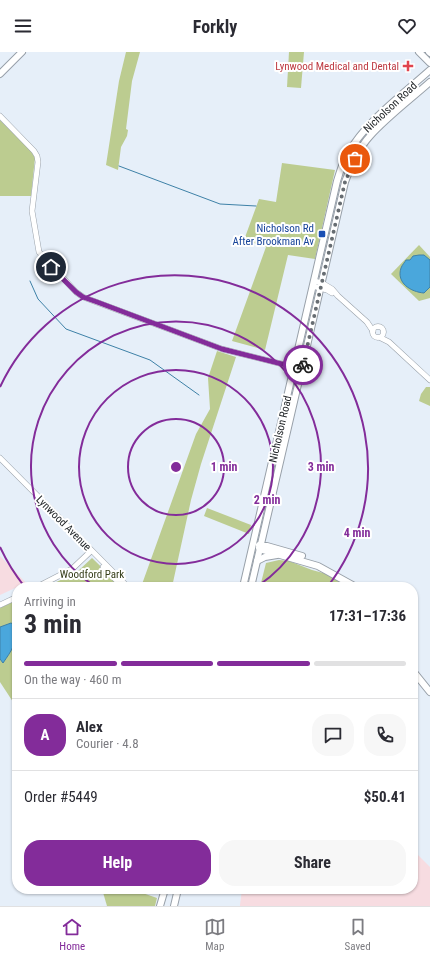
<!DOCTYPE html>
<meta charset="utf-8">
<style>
:root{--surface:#fff;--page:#f7f7f7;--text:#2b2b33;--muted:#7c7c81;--line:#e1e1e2;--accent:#832c9a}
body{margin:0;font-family:"Roboto Condensed",sans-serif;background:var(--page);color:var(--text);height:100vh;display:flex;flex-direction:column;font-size:15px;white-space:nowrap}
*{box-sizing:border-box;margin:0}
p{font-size:13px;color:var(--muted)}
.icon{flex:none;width:22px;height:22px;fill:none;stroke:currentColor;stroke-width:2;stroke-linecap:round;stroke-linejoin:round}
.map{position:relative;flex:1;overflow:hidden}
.panel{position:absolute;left:12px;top:530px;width:406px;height:312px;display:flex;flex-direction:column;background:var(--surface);border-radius:16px;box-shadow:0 1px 3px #0004}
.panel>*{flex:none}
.pin{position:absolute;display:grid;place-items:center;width:34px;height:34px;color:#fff;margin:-17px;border:2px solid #fff;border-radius:50%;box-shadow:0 1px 4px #0007}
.courier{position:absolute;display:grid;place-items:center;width:40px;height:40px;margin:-20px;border:3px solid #832c9a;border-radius:50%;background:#fff;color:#222;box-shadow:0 1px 5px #0007}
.headline em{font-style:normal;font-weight:700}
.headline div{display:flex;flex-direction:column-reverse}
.headline{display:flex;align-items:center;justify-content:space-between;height:68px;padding:0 12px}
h1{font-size:26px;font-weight:700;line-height:30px}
.bar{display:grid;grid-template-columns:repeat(4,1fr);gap:6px 4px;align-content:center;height:48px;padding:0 12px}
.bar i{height:5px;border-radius:3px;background:var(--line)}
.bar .on{background:var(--accent)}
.bar p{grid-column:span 4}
.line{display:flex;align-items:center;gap:10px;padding:0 12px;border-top:1px solid var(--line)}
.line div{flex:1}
.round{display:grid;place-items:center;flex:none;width:42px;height:42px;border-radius:16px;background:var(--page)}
.primary-button{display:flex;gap:8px;margin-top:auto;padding:8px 12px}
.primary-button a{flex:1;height:46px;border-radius:16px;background:var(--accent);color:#fff;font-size:16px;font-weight:700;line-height:46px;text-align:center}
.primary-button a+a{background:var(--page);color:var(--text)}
header{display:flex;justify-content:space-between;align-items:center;height:52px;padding:0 12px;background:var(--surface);font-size:18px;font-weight:700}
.menu{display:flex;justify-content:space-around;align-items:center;height:56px;border-top:1px solid var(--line);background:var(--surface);font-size:11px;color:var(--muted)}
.menu a{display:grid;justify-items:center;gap:2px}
.menu .on{color:var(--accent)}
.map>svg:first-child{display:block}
.education{fill:#f7dce1}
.green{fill:#bccc90}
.water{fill:#4aa7dc;stroke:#3e81a7}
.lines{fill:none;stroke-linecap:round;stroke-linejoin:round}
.stream{stroke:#3e81a7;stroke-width:1}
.minor-casing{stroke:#98a0a9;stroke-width:6}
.major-casing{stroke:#98a0a9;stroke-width:8}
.minor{stroke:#fff;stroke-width:5}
.major{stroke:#fff;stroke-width:6}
.done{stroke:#676d72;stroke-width:4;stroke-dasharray:0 7.2}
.route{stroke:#832c9a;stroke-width:5}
.ring{fill:none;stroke:#832c9a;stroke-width:2}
.health-dot{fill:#e0444e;stroke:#fff;stroke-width:1.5}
.transit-dot{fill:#1a4fb4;stroke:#fff;stroke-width:1.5}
.labels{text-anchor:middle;stroke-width:4;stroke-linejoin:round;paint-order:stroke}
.health-label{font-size:11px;fill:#be3a42;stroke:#fff;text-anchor:end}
.street-label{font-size:11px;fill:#23272a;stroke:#fff}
.transit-label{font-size:11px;fill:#164399;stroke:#fff;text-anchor:end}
.park-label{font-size:11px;fill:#363e19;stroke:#fff}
.centre{fill:#832c9a;stroke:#fff;stroke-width:2}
.ring-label{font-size:12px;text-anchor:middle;font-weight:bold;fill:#832c9a;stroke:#fff;stroke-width:4;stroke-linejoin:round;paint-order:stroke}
</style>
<header><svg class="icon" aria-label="menu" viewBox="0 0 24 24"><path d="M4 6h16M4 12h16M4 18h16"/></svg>Forkly<svg class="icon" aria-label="heart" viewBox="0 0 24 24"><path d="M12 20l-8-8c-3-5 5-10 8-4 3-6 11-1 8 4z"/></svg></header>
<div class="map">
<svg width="430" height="854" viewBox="0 0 430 854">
<rect width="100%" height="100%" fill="#e6eff9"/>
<g class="education">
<path d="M0,504l26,27 -26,12z"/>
<path d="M413,798l17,17v39h-190v-1l2,-16h171z"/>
</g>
<g class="green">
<path d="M126,0h14l-8,29 -6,48 2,1 -1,6 -6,11 -3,23 -12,-5 13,-84z"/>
<path d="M289,0h15l-3,36 -14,-1z"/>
<path d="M0,68l31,31 4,7 -4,38h-31z"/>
<path d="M282,111l53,7 -20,89 -27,-4 -23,95 -33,-9 34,-94 -22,-7 15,-41 17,3z"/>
<path d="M419,193l11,12v41l-11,3 -28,-27z"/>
<path d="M217,299l19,6 -35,107 -10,36 -19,87h-31l55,-153 14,-25 -2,-31z"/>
<path d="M426,335h4v19l-11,-5 2,-7z"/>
<path d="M207,456l44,17 -2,9 -45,-18z"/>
<path d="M92,506l30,29h-76l31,-15z"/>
<path d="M279,508l10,1 23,9 15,4 21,13h-88l6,-24z"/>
<path d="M17,548v108l-17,-26v-74z"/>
<path d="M102,837h29l26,9 -2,8h-48z"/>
</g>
<g class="water">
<path d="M419,203h5l6,5v27l-6,6c-13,-1 -28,-10 -23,-25 1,-3 4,-6 5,-8h4l3,-4z"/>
<path d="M11,571l6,3c0,17 -5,24 -14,37l-3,-4v-32z"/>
</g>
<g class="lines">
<g class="stream">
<path d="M119,114l101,38 36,2"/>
<path d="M30,229l8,18 28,30 84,31 49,35"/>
</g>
<g class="minor-casing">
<g id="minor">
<path d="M0,64l34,35 3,5 1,6 -6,49 7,41 37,40 7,5 139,52 80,20"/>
<path d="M314,229l8,2 10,6 6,7 29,26 6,9"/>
<path d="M313,234l14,4 5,3"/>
<circle cx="378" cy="280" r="5.5"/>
<path d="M381,286l8,4 41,38"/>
<path d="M0,406l128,129"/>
<path d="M103,515l20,20"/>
<path d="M37,535l35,-18 19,-18"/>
<path d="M0,553l17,-8"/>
</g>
</g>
<g class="major-casing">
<g id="major">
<path d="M419,0l11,11"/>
<path d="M429,0l1,1"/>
<path d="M0,22l22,-22"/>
<path d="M259,493l4,5 55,16 38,21"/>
<path d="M259,496l4,-2h4l35,10"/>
<path d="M257,509l8,-4 12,-2"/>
<path d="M243,535l94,-406c3,-9 5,-18 10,-26 19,-34 54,-59 83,-85"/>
<path d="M251,535l94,-405c6,-16 13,-33 25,-46 17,-19 41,-37 60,-54"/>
<path d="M413,619l17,21"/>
<path d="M160,854l5,-17"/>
<path d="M174,854l4,-17"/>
</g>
</g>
<use href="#minor" class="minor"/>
<use href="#major" class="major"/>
</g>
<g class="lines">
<path class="done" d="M303,313l42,-183 10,-23"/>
<path class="route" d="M51,215l25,25 7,5 14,5 125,47 80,20 1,-4"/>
</g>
<g class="ring">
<circle cx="176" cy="415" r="48"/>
<circle cx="176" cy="415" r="97"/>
<path d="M94 534A145 145 0 1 1 258 534"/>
<path d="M24 534A193 193 0 0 1 0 495M0 335A193 193 0 1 1 328 534"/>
</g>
<path class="health-dot" d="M406 8h4v4h4v4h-4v4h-4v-4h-4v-4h4z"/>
<rect class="transit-dot" x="318" y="178" width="8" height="8" rx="2"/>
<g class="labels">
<g class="health-label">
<text x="399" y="18">Lynwood Medical and Dental</text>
</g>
<g class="street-label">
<text transform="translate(390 55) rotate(-43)" y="4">Nicholson Road</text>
<text transform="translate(280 377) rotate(-77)" y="4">Nicholson Road</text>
<text transform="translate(64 471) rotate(45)" y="4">Lynwood Avenue</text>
</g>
<g class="transit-label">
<text x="314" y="180">Nicholson Rd<tspan x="314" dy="13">After Brookman Av</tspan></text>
</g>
<g class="park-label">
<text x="92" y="526">Woodford Park</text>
</g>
</g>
<circle cx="176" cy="415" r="6" class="centre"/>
<g class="ring-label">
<text x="224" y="419">1 min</text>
<text x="321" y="419">3 min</text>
<text x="267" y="452">2 min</text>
<text x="357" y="485">4 min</text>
</g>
</svg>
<div class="pin" style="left:355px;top:107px;background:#ea580c"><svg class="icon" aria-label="bag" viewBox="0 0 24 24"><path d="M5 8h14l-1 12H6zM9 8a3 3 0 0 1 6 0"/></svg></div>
<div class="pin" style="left:51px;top:215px;background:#1f2937"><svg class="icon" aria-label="home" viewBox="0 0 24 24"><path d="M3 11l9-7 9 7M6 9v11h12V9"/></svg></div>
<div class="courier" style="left:303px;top:313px"><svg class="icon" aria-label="bike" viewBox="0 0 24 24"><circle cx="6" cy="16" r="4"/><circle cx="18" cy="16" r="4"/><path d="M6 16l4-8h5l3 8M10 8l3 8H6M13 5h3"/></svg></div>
<section class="panel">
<div class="headline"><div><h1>3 min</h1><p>Arriving in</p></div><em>17:31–17:36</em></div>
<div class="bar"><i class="on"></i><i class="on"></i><i class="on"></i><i></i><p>On the way · 460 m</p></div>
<div class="line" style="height:72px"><b class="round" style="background:var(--accent);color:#fff">A</b><div><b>Alex</b><p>Courier · 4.8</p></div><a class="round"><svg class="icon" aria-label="chat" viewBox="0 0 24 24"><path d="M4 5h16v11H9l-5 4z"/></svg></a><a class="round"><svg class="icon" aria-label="phone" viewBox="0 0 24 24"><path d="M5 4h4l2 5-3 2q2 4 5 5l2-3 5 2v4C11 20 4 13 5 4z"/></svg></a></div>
<div class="line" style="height:52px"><div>Order #5449</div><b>$50.41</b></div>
<div class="primary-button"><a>Help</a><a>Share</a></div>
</section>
</div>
<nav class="menu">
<a class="on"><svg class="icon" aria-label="home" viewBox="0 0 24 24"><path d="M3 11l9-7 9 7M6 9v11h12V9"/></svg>Home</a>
<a><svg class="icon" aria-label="map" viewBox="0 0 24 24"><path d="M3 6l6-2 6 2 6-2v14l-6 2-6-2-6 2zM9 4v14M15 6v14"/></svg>Map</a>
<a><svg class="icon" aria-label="saved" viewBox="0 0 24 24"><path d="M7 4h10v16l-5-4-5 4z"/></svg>Saved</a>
</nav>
